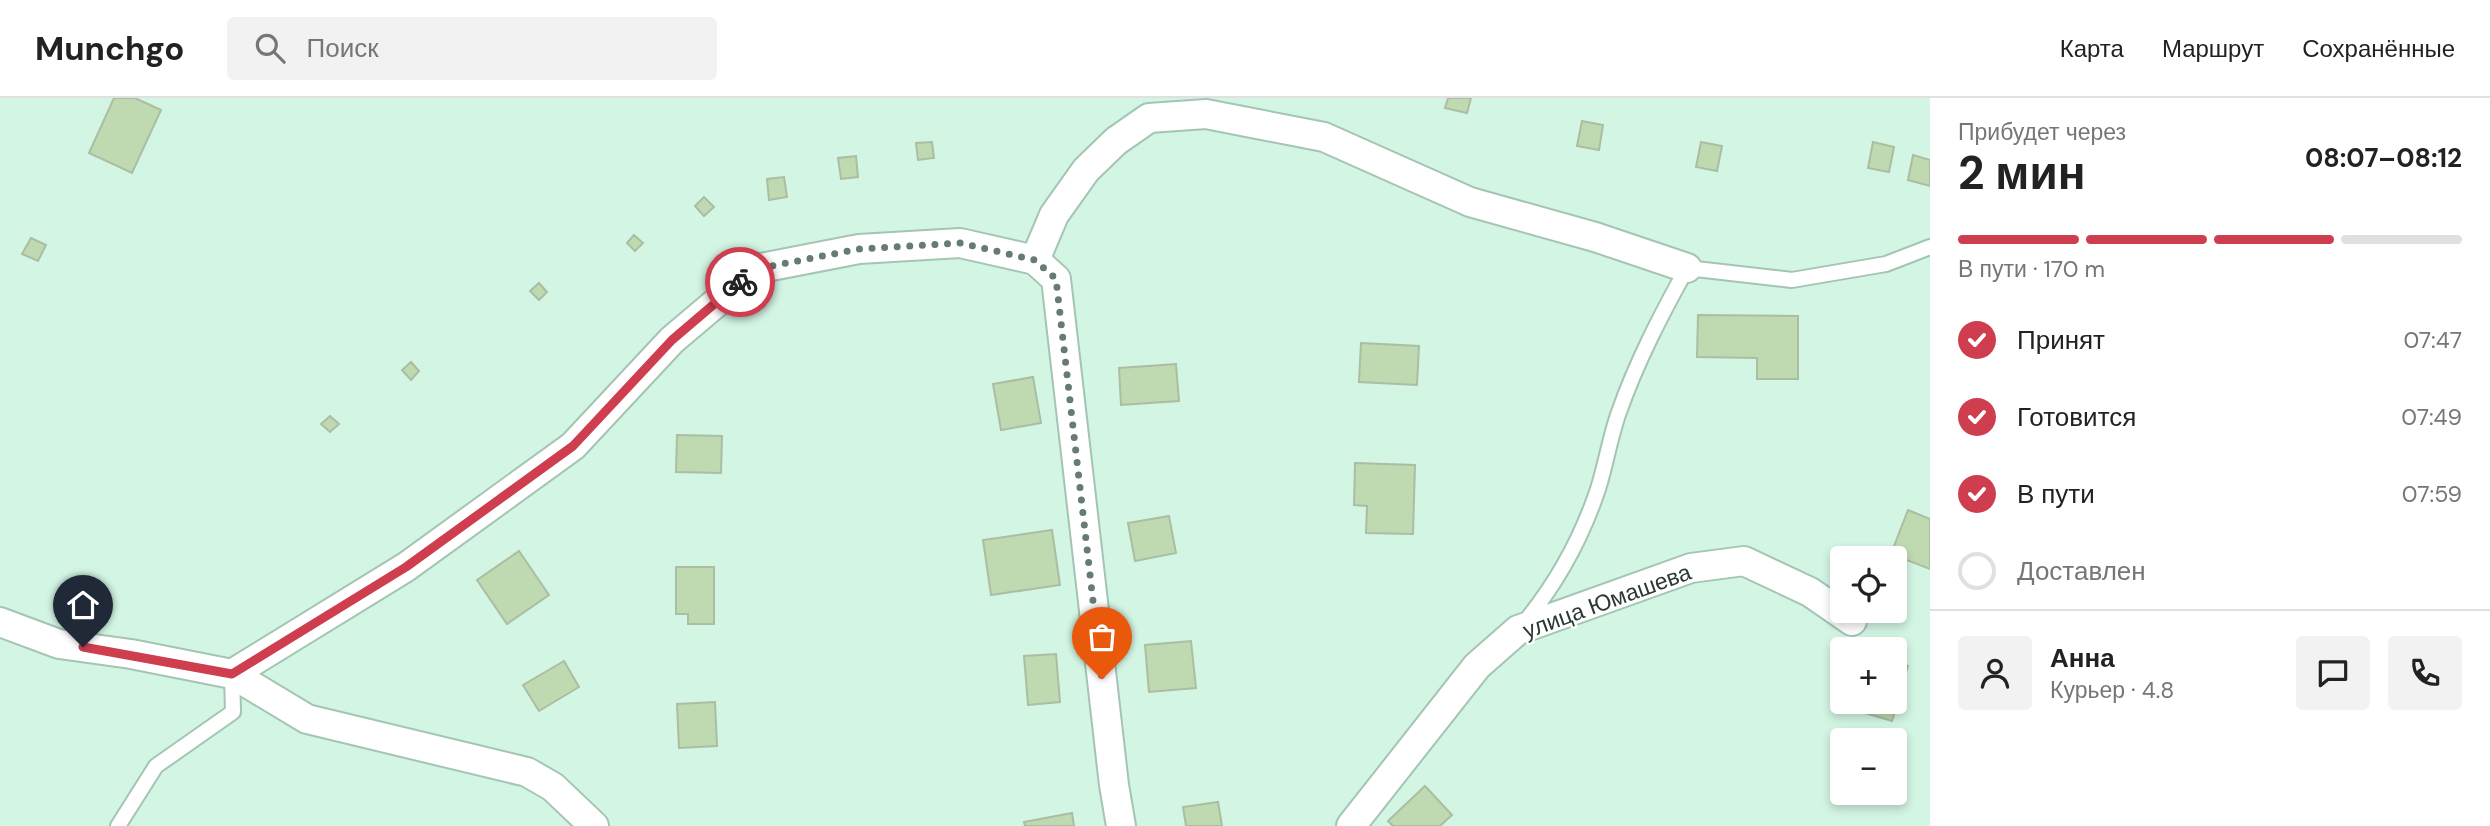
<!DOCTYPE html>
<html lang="ru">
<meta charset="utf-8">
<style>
:root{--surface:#fff;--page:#f2f2f2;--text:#222;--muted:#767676;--line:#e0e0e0;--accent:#ce3e4e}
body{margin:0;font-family:"DM Sans",sans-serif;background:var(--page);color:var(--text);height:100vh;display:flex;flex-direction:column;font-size:26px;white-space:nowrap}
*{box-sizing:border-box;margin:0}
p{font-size:23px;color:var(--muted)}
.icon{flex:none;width:38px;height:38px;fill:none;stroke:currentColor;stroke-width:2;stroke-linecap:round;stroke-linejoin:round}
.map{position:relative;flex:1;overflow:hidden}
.sheet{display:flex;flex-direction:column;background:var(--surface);width:560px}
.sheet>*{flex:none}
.tools{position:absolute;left:1830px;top:448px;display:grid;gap:14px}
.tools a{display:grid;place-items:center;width:77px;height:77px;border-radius:7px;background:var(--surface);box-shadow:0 4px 10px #0003;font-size:35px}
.pin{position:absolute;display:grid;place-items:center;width:60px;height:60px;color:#fff;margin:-72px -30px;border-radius:50% 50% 50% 0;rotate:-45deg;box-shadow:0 0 7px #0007}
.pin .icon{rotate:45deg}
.courier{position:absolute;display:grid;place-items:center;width:70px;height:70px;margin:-35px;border:5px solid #ce3e4e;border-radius:50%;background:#fff;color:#222;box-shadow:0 2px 9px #0007}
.head em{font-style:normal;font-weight:700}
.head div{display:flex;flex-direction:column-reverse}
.head{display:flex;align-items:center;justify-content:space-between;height:119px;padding:0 28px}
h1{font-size:46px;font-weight:700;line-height:52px}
.bar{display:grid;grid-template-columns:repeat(4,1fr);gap:10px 7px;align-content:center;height:84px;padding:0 28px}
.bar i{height:9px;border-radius:5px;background:var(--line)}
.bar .on{background:var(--accent)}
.bar p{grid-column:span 4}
.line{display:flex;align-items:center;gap:18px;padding:0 28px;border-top:2px solid var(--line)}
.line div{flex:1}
.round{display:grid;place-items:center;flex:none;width:74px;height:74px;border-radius:7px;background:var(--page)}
ol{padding:0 28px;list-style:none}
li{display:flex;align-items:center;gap:21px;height:77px}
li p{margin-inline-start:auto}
li .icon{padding:7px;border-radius:50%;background:var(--accent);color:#fff;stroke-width:4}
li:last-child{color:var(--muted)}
li i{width:38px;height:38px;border:4px solid var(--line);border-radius:50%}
header{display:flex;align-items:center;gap:42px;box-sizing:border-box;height:98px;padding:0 35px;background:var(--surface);border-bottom:2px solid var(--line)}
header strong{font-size:33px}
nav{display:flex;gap:38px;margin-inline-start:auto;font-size:24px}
.search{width:490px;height:63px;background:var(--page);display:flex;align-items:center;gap:18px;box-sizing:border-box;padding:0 24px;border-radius:7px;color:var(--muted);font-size:26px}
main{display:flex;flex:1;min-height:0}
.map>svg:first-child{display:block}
.building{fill:#bfd9b1;stroke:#abbda2;stroke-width:2}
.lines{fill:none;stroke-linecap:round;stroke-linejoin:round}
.lane-casing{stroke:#a4c4b4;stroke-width:18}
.street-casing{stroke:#a4c4b4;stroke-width:32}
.lane{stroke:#fff;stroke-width:14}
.street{stroke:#fff;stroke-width:28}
.done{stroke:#667b71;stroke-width:7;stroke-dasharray:0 12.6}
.route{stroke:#ce3e4e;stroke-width:9}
.labels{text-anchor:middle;stroke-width:5;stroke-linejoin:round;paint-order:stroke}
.street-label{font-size:23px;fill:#2c3933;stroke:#fff}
</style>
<header>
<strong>Munchgo</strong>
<div class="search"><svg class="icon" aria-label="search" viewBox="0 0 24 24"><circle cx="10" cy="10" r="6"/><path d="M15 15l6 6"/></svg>Поиск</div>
<nav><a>Карта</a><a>Маршрут</a><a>Сохранённые</a></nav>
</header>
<main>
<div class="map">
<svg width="1930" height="728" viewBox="0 0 1930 728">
<rect width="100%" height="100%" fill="#d3f5e4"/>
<g class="building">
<path d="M114,0h21l26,12 -29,63 -43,-20z"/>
<path d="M1448,0h23l-4,15 -22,-5z"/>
<path d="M1582,23l21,4 -4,25 -22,-4z"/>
<path d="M932,44l2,16 -16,2 -2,-17z"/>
<path d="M1701,44l21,4 -5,25 -21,-4z"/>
<path d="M1873,44l21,5 -5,25 -21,-4z"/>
<path d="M1913,57l17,5v26l-22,-6z"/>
<path d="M856,58l2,21 -17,2 -3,-21z"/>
<path d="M784,79l3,20 -18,3 -2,-21z"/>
<path d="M704,99l10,10 -10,9 -9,-10z"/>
<path d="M634,137l9,8 -8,8 -8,-8z"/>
<path d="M31,140l15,7 -8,16 -16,-7z"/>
<path d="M539,185l8,9 -8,8 -9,-9z"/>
<path d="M1698,217l100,1v63h-41v-21l-60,-1z"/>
<path d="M1361,245l58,3 -2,39 -58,-3z"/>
<path d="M411,264l8,9 -8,9 -9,-10z"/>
<path d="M1176,266l3,37 -58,4 -2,-37z"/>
<path d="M1033,279l8,46 -40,7 -8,-46z"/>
<path d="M330,318l9,8 -9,8 -9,-8z"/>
<path d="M677,337l45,1 -1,37 -45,-1z"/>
<path d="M1355,365l60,2 -2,69 -47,-1 1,-27 -13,-1z"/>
<path d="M1908,412l22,9v50l-39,-15z"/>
<path d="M1169,418l7,37 -41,8 -7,-38z"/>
<path d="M1052,432l8,55 -69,10 -8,-55z"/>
<path d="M519,453l30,44 -42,29 -30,-44z"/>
<path d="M676,469h38v57h-26v-10h-12z"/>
<path d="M1191,543l5,47 -47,4 -4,-47z"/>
<path d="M1056,556l4,48 -32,3 -4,-49z"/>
<path d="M564,563l15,26 -40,24 -16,-26z"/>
<path d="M1895,564l13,4 -16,55 -47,-14 2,-5h48z"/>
<path d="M715,604l2,44 -38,2 -2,-44z"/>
<path d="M1425,688l27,29 -12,11h-47l-5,-5z"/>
<path d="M1218,704l4,24h-36l-3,-19z"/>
<path d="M1072,715l2,13h-49l-1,-4z"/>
</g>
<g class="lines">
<g class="lane-casing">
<g id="lane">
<path d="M1524,525c32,-39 58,-86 74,-134 8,-25 12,-52 21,-77 18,-51 42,-97 68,-144l105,12 94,-16 44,-17"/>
<path d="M118,728l38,-60 77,-54 -1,-38"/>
</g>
</g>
<g class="street-casing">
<g id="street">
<path d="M1035,162l19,-45 32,-45 30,-29 33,-23 57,-4 118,23 146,65 125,35 92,31"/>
<path d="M0,524l59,22 72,10 101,20 75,45 220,53 26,15 41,39"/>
<path d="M232,576l174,-107 167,-121 99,-106 84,-71 103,-20 101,-6 75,17 21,19 58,506 7,41"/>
<path d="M1351,728l126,-160 41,-36 173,-62 53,-7 66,31 42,29"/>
</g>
</g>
<use href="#lane" class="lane"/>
<use href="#street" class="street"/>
</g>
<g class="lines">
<path class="done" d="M740,184l16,-13 103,-20 101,-6 75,17 21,19 46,400"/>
<path class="route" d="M83,549l149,27 174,-107 167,-121 99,-106 68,-58"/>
</g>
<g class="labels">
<g class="street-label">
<text transform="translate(1607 503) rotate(-20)" y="8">улица Юмашева</text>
</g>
</g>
</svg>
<div class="tools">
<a><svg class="icon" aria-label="locate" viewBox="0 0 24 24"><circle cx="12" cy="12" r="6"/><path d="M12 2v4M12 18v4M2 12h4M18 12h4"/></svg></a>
<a>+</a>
<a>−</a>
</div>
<div class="pin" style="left:1102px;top:581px;background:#ea580c"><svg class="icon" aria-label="bag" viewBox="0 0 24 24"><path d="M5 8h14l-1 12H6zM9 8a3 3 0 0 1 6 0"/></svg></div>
<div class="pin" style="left:83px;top:549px;background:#1f2937"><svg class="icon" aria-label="home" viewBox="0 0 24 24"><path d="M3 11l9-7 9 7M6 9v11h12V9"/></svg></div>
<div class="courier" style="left:740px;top:184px"><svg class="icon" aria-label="bike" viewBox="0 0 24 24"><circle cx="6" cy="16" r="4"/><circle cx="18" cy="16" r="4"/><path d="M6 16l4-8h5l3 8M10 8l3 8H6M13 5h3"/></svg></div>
</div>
<section class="sheet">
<div class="head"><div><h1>2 мин</h1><p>Прибудет через</p></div><em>08:07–08:12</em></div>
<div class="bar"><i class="on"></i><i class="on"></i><i class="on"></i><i></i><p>В пути · 170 m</p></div>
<ol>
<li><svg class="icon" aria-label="check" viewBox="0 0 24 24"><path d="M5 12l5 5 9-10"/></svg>Принят<p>07:47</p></li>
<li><svg class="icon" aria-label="check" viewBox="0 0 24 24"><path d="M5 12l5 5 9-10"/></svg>Готовится<p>07:49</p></li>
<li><svg class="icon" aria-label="check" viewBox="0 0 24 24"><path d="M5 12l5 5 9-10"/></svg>В пути<p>07:59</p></li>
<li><i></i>Доставлен</li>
</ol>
<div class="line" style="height:126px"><a class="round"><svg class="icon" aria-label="person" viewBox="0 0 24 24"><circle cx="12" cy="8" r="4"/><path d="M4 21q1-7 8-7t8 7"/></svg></a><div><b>Анна</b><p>Курьер · 4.8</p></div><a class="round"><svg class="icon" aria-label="chat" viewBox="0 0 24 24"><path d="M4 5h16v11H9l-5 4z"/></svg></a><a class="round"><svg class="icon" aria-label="phone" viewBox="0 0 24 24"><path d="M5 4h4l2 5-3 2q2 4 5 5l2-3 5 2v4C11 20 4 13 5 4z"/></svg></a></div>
</section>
</main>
